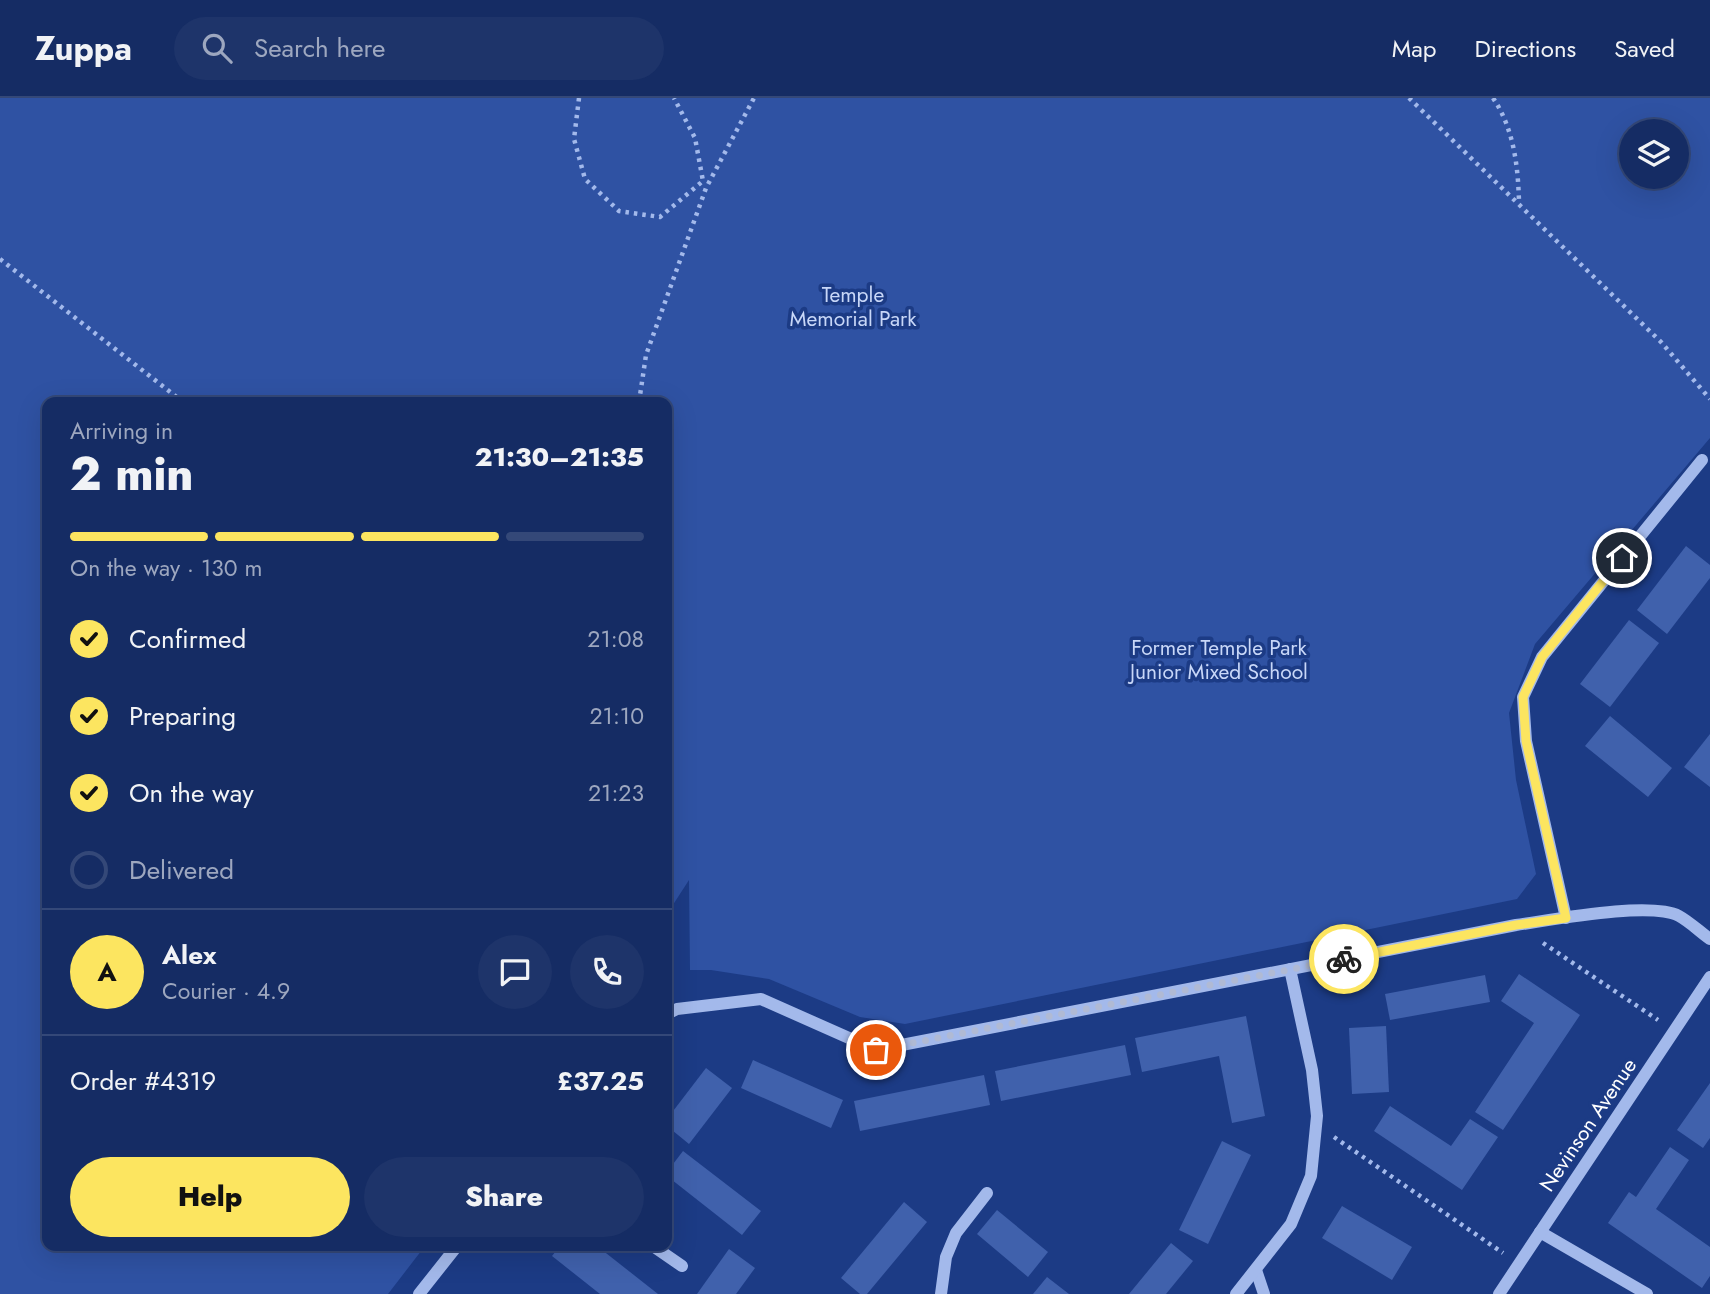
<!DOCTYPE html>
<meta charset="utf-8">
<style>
:root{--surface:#152c64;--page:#1e346a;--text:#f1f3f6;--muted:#9da7bf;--line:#344878;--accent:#fce560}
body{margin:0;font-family:Jost,sans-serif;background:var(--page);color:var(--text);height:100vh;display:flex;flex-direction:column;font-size:26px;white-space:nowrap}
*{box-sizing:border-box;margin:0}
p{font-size:23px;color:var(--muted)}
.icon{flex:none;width:38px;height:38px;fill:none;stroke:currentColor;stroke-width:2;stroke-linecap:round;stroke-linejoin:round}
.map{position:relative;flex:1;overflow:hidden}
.side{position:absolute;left:42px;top:299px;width:630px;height:854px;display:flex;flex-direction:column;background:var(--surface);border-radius:14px;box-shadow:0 7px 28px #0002,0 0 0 2px var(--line)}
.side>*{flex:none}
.controls{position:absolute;left:1619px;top:21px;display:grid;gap:14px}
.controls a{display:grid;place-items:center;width:70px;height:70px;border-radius:50%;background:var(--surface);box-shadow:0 7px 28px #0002,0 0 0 2px var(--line);font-size:35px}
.pin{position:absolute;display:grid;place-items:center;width:60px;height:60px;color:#fff;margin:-30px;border:4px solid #fff;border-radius:50%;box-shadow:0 2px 7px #0007}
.courier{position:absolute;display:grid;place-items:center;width:70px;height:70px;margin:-35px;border:5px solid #fce560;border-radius:50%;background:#fff;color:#222;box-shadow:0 2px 9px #0007}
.overview em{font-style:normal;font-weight:800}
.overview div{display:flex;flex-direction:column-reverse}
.overview{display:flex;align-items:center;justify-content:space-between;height:119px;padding:0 28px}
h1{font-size:46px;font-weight:800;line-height:52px}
.bar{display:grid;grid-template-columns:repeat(4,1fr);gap:10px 7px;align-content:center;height:84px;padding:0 28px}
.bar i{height:9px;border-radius:5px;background:var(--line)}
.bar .current{background:var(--accent)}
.bar p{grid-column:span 4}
.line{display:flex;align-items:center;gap:18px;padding:0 28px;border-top:2px solid var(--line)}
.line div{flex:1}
.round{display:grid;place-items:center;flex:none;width:74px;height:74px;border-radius:37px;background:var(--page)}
ol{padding:0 28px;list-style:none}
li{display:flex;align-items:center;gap:21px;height:77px}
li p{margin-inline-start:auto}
li .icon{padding:7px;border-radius:50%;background:var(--accent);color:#111;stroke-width:4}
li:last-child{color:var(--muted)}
li i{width:38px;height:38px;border:4px solid var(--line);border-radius:50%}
.button{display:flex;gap:14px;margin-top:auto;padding:14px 28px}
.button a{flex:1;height:80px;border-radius:42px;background:var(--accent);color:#111;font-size:28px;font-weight:800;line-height:80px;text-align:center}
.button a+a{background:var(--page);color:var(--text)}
header{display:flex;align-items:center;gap:42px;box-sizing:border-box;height:98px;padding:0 35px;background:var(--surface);border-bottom:2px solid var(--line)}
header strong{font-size:33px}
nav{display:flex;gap:38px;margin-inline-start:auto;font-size:24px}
.search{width:490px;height:63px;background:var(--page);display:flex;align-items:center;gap:18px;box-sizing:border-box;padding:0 24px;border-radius:38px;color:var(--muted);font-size:26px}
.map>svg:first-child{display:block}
.green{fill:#2f52a3;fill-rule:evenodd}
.building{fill:#4061ac}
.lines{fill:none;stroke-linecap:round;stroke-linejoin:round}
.path{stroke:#a3b9eb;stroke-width:4.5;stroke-dasharray:3.5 5;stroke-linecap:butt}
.minor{stroke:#a3b9eb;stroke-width:12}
.done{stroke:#b0bad4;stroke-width:7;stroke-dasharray:0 12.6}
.route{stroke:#fce560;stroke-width:9}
.labels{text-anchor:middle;stroke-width:7;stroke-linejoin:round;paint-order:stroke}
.park-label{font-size:21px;fill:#c8d7f8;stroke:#1c3b85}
.street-label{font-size:21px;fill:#fff;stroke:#1c3b85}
</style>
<header>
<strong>Zuppa</strong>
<div class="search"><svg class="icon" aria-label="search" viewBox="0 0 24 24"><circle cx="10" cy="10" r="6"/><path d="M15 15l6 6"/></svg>Search here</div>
<nav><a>Map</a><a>Directions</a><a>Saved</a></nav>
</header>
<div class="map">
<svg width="1710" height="1196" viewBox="0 0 1710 1196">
<rect width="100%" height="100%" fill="#1c3b85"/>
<path class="green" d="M0,0h1710v340l-175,206 -26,69 7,67 20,94 -19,25 -612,125 -45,-7 -91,-38 -58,-9h-21l-1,-90 -22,34v-512h-620v844h378l-37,48h-388zM1631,33h45v46h-45z"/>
<g class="building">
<path d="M1686,448l24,19v13l-43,56 -30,-24z"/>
<path d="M1629,522l30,23 -49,64 -30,-23z"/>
<path d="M1610,618l62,52 -24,29 -63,-51z"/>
<path d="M1710,636v53l-26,-20z"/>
<path d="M1519,876l61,41 -77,115 -28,-18 59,-89 -33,-22z"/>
<path d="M1485,877l5,27 -100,18 -5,-26z"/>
<path d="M1246,918l19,100 -33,7 -13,-67 -77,16 -7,-34z"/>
<path d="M1386,928l3,66 -37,2 -3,-66z"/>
<path d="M1125,947l6,30 -130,26 -6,-30z"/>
<path d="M753,962l90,40 -12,28 -90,-40z"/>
<path d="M706,970l26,20 -43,56 -22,-18v-7z"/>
<path d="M984,977l6,30 -130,26 -6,-30z"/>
<path d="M1710,985v55l-7,10 -26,-18z"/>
<path d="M1390,1008l61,40 19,-27 28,18 -36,53 -88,-59z"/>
<path d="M1222,1043l29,14 -43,89 -29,-14z"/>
<path d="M1670,1049l19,13 -33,49 54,38v29l-8,12 -94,-65 21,-31 7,5z"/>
<path d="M683,1053l78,60 -19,24 -75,-59v-4z"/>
<path d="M904,1104l23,20 -60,72h-7l-19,-16z"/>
<path d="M1342,1108l70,41 -20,33 -70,-42z"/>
<path d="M997,1112l51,42 -20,25 -51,-43z"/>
<path d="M1171,1145l22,18 -27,33h-37z"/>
<path d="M560,1148h37l61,48h-58l-48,-38z"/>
<path d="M729,1151l26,19 -19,26h-39z"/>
<path d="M1047,1179l22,17h-36z"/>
</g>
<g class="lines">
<g class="path">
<path d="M579,0l-5,41 11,40 34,32 41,6 43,-36 -8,-43 -21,-40"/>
<path d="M1409,0l252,244 49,57"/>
<path d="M1493,0c21,31 25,68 26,104"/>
<path d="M0,161l183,143"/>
<path d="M639,304l7,-47 60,-167 48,-90"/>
<path d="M1543,845l115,77"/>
<path d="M1334,1039l169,116"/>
</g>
<g class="minor">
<path d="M1566,820l-40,-177 -3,-44 19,-40 160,-197"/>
<path d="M667,916l10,-5 84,-10 115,51 640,-125c36,-5 134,-24 163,-9 11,6 21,16 31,23"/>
<path d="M1540,1134l107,62"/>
<path d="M653,1148l29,20"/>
<path d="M1256,1172l8,24"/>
<path d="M419,1196l38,-48"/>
<path d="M941,1196l5,-37 10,-24 31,-40"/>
<path d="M1236,1196l55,-70 20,-48 6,-60 -5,-46 -22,-101"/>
<path d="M1499,1196l211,-317"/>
</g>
</g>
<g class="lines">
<path class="done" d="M876,952l468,-91"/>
<path class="route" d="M1344,861l172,-34 50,-7 -40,-177 -3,-44 19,-40 80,-99"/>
</g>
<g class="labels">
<g class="park-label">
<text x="853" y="204">Temple<tspan x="853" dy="24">Memorial Park</tspan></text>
<text x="1219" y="557">Former Temple Park<tspan x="1219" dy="24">Junior Mixed School</tspan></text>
</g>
<g class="street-label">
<text transform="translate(1588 1027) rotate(-56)" y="7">Nevinson Avenue</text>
</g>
</g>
</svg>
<div class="controls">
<a><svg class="icon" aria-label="layers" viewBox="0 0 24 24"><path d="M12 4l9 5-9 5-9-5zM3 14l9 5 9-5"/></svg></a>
</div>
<div class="pin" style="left:876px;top:952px;background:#ea580c"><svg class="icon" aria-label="bag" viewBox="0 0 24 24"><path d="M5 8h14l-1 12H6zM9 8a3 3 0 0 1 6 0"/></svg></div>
<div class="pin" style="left:1622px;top:460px;background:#1f2937"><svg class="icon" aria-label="home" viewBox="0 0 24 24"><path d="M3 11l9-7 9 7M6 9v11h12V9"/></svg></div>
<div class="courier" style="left:1344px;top:861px"><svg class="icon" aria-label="bike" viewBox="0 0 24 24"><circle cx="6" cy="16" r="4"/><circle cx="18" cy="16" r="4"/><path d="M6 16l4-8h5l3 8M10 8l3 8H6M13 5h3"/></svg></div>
<section class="side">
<div class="overview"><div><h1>2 min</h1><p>Arriving in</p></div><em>21:30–21:35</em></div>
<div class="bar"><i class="current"></i><i class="current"></i><i class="current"></i><i></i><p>On the way · 130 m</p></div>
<ol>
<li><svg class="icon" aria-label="check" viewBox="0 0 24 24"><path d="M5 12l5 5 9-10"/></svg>Confirmed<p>21:08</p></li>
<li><svg class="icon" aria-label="check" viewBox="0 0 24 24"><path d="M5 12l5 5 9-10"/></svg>Preparing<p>21:10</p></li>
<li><svg class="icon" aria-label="check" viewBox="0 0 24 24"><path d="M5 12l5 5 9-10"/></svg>On the way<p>21:23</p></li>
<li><i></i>Delivered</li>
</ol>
<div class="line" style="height:126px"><b class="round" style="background:var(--accent);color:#111">A</b><div><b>Alex</b><p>Courier · 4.9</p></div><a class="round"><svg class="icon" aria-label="chat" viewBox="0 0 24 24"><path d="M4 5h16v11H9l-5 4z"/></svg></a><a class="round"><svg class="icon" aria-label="phone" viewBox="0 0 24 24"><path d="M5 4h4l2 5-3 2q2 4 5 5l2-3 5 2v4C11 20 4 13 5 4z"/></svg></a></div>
<div class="line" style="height:91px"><div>Order #4319</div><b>£37.25</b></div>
<div class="button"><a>Help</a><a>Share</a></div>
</section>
</div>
